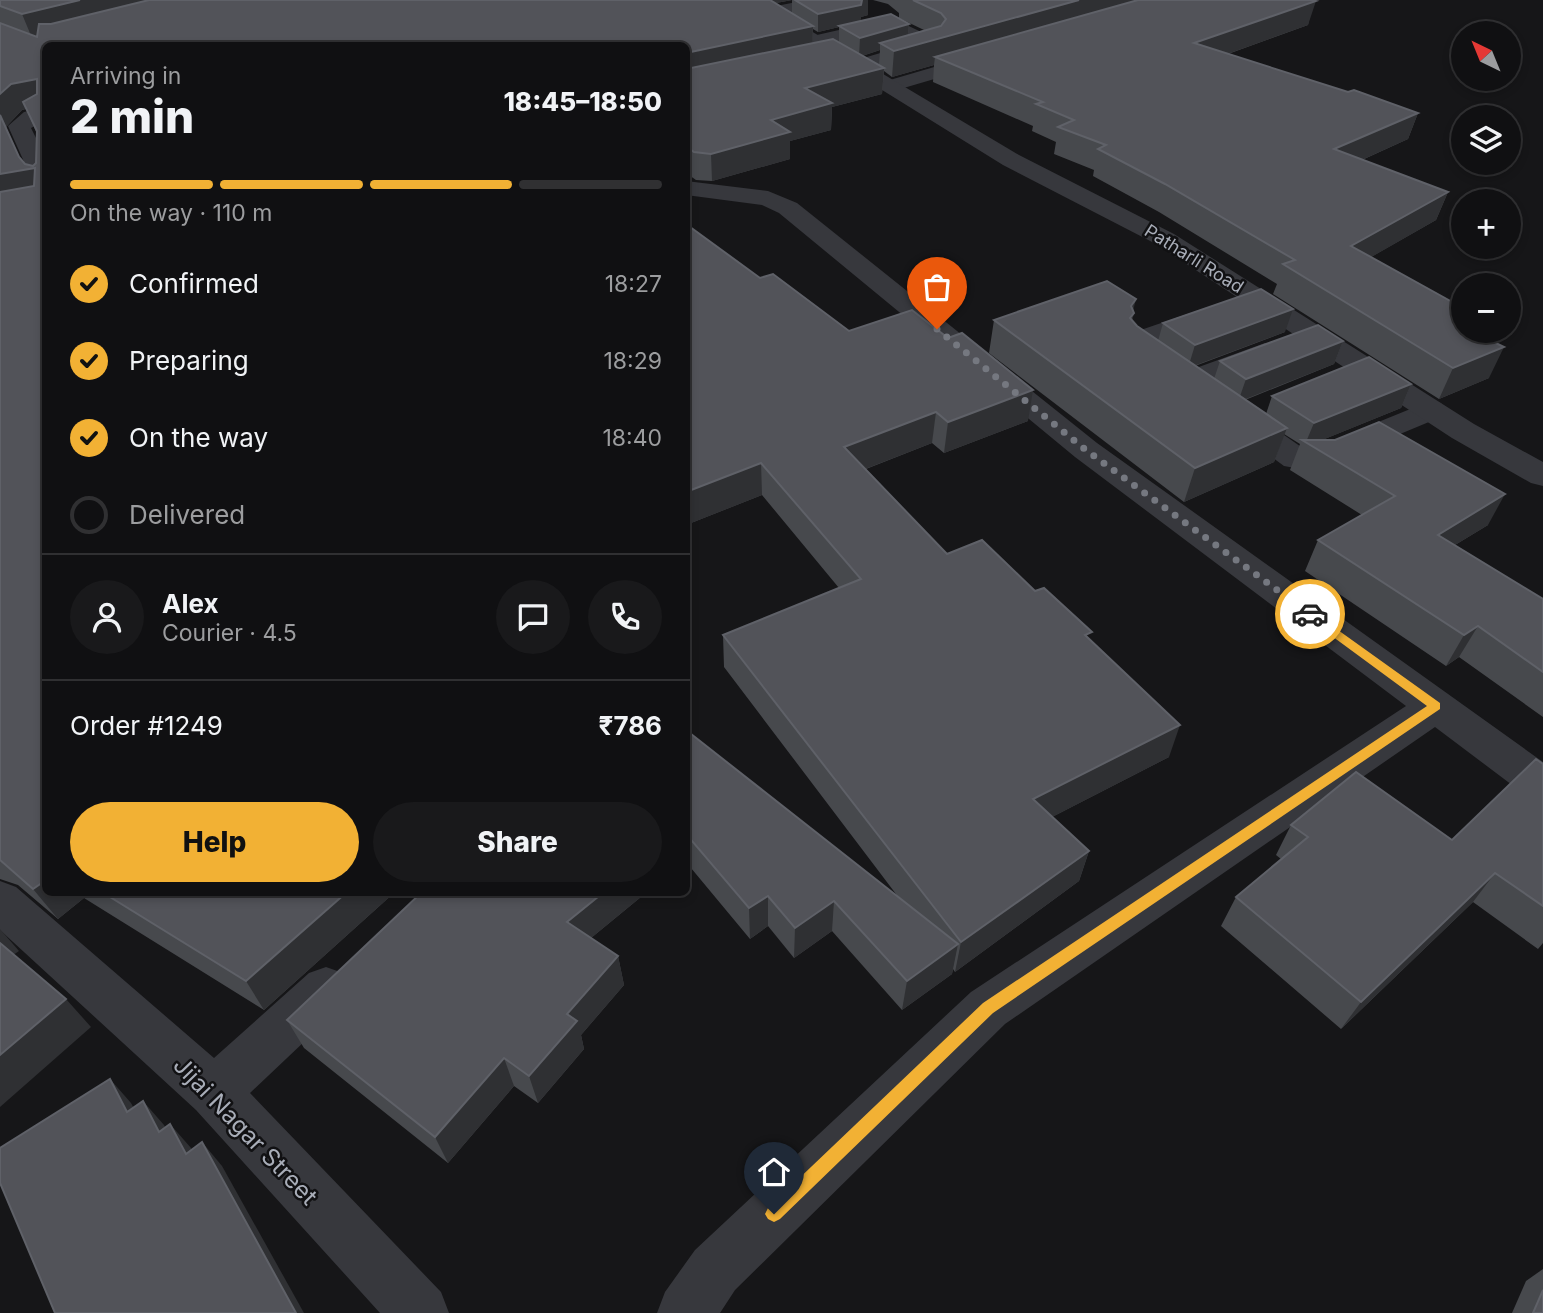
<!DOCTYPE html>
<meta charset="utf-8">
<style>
:root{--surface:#101012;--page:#19191b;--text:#f1f3f6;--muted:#9c9d9f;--line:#303032;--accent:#f2b134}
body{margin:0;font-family:Inter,sans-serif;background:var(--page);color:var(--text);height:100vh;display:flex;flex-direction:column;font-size:26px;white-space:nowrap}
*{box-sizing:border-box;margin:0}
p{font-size:23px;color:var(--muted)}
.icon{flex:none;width:38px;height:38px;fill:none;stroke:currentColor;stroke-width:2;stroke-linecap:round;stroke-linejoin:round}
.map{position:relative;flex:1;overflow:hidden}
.panel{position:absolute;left:42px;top:42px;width:648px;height:854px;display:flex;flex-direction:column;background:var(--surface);border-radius:10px;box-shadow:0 4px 10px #0003,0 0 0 2px var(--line)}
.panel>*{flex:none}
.needle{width:46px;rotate:317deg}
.tools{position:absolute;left:1451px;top:21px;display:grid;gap:14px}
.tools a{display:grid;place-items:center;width:70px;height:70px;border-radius:50%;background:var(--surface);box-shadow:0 4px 10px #0003,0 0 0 2px var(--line);font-size:35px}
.pin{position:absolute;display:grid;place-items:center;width:60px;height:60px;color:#fff;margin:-72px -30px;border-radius:50% 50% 50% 0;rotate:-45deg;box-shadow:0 0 7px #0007}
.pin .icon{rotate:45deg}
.courier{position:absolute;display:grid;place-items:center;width:70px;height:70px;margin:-35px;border:5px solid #f2b134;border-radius:50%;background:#fff;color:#222;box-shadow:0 2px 9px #0007}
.headline em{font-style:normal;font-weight:800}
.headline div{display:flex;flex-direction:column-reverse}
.headline{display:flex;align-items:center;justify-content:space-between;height:119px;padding:0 28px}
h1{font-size:46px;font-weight:800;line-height:52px}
.bar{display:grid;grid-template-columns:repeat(4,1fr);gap:10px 7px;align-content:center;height:84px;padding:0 28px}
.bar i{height:9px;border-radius:5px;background:var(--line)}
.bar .active{background:var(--accent)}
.bar p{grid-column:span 4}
.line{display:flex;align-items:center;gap:18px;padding:0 28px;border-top:2px solid var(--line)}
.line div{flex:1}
.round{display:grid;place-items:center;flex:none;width:74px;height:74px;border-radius:37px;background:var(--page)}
ol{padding:0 28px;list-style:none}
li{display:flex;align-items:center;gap:21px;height:77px}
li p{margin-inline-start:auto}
li .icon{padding:7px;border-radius:50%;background:var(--accent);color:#111;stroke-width:4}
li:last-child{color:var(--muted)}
li i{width:38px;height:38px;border:4px solid var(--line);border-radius:50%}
.cta{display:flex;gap:14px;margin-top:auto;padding:14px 28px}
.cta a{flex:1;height:80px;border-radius:42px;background:var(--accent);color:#111;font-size:28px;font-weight:800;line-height:80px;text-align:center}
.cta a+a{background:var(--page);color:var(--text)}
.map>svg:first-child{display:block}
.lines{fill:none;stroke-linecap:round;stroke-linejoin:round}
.minor{fill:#37383d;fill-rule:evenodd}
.tertiary{fill:#37383d;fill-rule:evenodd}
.wall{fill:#47494d;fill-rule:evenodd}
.shaded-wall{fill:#2f3033}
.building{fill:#525359;stroke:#5f6168;stroke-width:2}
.route{fill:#f2b134}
.done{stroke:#757880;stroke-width:7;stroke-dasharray:0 12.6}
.labels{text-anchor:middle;stroke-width:5;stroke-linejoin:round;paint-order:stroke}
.far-street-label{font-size:18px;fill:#a8adb8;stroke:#111113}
.near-street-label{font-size:24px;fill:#a8adb8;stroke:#111113}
</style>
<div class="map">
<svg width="1543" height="1313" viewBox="0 0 1543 1313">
<rect width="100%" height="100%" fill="#161618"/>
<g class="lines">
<g class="minor">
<path d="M807,0h37l-9,5 -67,14 -9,-6 2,-4z"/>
<path d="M892,18l46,22 3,4 -3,4 -81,24 -7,-2 -3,-4 3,-4 64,-19 -24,-13 -75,17 -10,-6 3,-4z"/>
<path d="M982,53l7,2 3,4 -3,4 -99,29 -7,-2 -3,-4 3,-4z"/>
<path d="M46,107v13l-15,8 15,30v33l-8,-2 -4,-5 -26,-58 16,-14z"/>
<path d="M686,181l82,10 29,12 300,240 446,319v40l-15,-5 -93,-70 -430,297 -270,266 -15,23h-63l8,-21 30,-42 276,-258 435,-286 -331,-249 -296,-244 -17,-8 -76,-10z"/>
<path d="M1208,307l10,2 4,6 -4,6 -79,28 -10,-3 -4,-6 4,-6z"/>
<path d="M1265,343l10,3 5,6 -5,6 -90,33 -11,-3 -4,-6 4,-6z"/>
<path d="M1430,401l11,2 4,7 -4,7 -130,54 -27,-5 -58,-42 -5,-7 5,-7 11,-2 11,2 59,41z"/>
<path d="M0,881l16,6 198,171 95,-85 17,-6 17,6 7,16 -7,16 -93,88 191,199 8,21h-69l-184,-203 -196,-180z"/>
</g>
<path class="tertiary" d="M737,0h22l260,155 155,79 300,190 69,38v24l-12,-3 -79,-45 -296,-194 -153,-79z"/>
</g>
<g class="wall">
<path d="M0,0h868v15l-7,2 -1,4 49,3 -1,11 16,-5 -25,-12v-5l-11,-9 -15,-4h440l-5,25 -80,29 120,38 70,21 -10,26 -46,21 86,32 -12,28 -65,37 92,74 26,47 -50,21 -166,-105 4,-10 -118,-72 -66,-36 1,-6 -40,-16 2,-12 -24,-11 1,-5 -100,-44 1,-17 -42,12 -8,-6 -2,23 -50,13 -1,23 -41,11v18l-78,22 -16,-1 -10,-7v-127h-640v846h349l-131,118 -180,-112 -26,21 -40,-34 -18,-6zM792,0v13l-16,-10zM839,27v15l-27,1 1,-14 5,3zM880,50l-1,15 -17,-9zM26,109l11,25 -1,29 -3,3 -8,-2 -6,-6 -13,-31 16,-17z"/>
<path d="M686,224l74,54 89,53 179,90 -84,32 -12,-10 -66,26 81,85 88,37 55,48 79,118 -117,60 37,34 -10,30 -124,91 -2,-3 -1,5 -50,36 -70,-79 -38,27 -26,-32 -18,13 -64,-77v-132l213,168 -175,-231 -1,-32 116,-47 -77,-93 -76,30z"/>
<path d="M1133,312l-1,8 5,6 21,15 5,-18 122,9 -90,34 19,13 6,-18 123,-20 -9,23 -89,36 21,14 6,-18 139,-12 -10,24 -79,32 166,85 -33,20 88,54v118l-84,-60 -13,9 -141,-95 13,-31 44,-25 -72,-45 10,-26 -16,-10 -10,28 -90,40 -195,-149 5,-33z"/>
<path d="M1543,764v179l-5,6 -65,-47 -132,127 -120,-103 15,-29 45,-38 -5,-4 15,-30 161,15z"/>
<path d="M647,892l-56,46 27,18 6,29 -43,50 3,14 -46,54 -24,-17 -66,77 -144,-115 -17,-28z"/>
<path d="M1543,1269v44h-31l14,-32z"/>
</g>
<g class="shaded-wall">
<path d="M80,0h107l-155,38 -10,-24z"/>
<path d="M771,0h21l-21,4z"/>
<path d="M862,0h6v15l-7,2 -1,6 -21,3v1l-21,5v-18z"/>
<path d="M1079,0h74l-218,57 -1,8 -42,12 2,-26z"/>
<path d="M1316,1l-8,24 -120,43 6,-25z"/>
<path d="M909,24l-2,18 -27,1v7l-21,7 1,-19z"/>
<path d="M813,26l-1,25 -126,27v-25z"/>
<path d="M884,68l-2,26 -50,13 -1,23 -41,11v18l-78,22 -1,-27 94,-66z"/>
<path d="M37,79l9,21 -24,10 -16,17 19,43 10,-2 11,23 -46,13v-110l11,-10z"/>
<path d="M1418,113l-10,26 -84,38 10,-28z"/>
<path d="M1448,192l-12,28 -96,55 11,-29z"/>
<path d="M1136,299l-4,16 2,-2 -8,33 5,-40z"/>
<path d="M1293,309l-8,23 -97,36 7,-23z"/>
<path d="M1343,341l-9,23 -96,38 8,-23z"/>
<path d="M1504,347l-15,31 -50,21 14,-31z"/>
<path d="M1411,384l-10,24 -91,37 -4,-3 8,-19z"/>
<path d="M1033,390l-5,31 -84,32 4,-31z"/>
<path d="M936,412l-4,31 -90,35 2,-31z"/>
<path d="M1287,428l-13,34 -90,40 11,-34z"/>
<path d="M761,463l1,32 -76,30v-33z"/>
<path d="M1505,494l-17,31 -66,40 16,-30z"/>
<path d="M1478,626l-19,31 -13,9 18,-31z"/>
<path d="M1180,725l-11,32 -144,74 8,-32z"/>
<path d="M1089,851l-10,30 -124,91 6,-30z"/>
<path d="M1495,873l-22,29 -132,127 20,-27z"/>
<path d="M46,880v12h34l4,6 -26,21 -25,-30z"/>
<path d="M347,892h48l-131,118 -18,-29z"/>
<path d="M604,892h43l-73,60 -7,-30z"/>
<path d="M768,896v30l-18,13 -1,-31z"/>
<path d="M834,901l-2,30 -38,27 1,-30z"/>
<path d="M0,929l19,22 -10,7 -9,-10z"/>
<path d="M958,944l-6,30 -50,36 5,-29z"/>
<path d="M618,956l6,29 -43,50 3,14 -46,54 -9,-27 38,-62z"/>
<path d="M66,999l25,28 -91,80v-52z"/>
<path d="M504,1058l10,28 -66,77 -13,-26z"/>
<path d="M110,1079l21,24 18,33 -22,-24z"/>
<path d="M143,1101l21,24 16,30 -21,-23z"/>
<path d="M170,1124l21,24 15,29 -20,-23z"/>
<path d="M202,1142l20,24 82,147h-8z"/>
</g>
<g class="building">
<path d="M0,0h80l-58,14 -22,-8z"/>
<path d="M149,0h621l43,26 -127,27v-7h-640v834l-13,9 -33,-29v-668l34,-6 1,-18 -35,6v-59l19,42 6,7 8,2 3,-3 1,-32 -14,-29 14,-8v-15l-26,5 -11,10v-71l37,14 2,-13h12z"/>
<path d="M795,0h67l-1,5 -43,9z"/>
<path d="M913,0h166l-185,51 -14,-8 61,-17 5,-7 -5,-6z"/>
<path d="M1138,0h174l4,1 -122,42 154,49 6,-2 64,23 -84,36 114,43 -97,54 112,62v13l-7,2 7,4v4h8l33,16 -51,21 -170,-104 12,-4 -130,-76 -67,-35 8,-4 -48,-18 16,-7 -38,-16 7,-2 -108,-45z"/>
<path d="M891,14l18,10 -49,14 -21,-12z"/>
<path d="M833,39l51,29 -79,20 27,15 -61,17 19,12 -79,22 -17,-2 -8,-6v-77z"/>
<path d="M686,224l74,54 13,-4 76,57 63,-21 36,28 14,-5 71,57 -85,32 -12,-10 -92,35 103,107 35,-14 53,51 9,-3 48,44 -7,3 95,90 -147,74 56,52 -128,91 -238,-307 138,-56 -100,-116 -75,29z"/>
<path d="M1107,281l29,18 -5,7 3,7 -4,5 7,8 150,102 -92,40 -201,-148z"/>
<path d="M1261,289l32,20 -98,36 -32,-22z"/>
<path d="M1318,325l25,16 -97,38 -26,-18z"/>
<path d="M1369,357l42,27 -97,39 -42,-27z"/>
<path d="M1379,422l126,72 -67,41 105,64v73l-65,-46 -14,9 -146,-95 77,-44 -93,-56h33z"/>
<path d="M686,730l272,214 -51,37 -73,-80 -39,27 -27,-32 -19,12 -63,-74z"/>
<path d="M1536,759l7,5v142l-48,-33 -134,129 -125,-105 72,-60 -17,-12 65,-53 96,68z"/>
<path d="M102,892h245l-101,89z"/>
<path d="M422,892h182l-37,30 51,34 -51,58 10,7 -48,55 -25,-18 -69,79 -148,-117z"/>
<path d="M0,943l66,56 -66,56z"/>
<path d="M110,1079l17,33 16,-11 16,31 11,-8 16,30 16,-12 94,171h-241l-55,-130v-35z"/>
<path d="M1543,1290v23h-10z"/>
</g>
<path class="route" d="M1310,610l130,93v6l-447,304 -213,206 -6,3 -6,-3 -3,-5 3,-6 215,-205 444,-297 -121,-89v-6z"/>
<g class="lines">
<path class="done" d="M937,329l149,121 224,164"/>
</g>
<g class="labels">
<g class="far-street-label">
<text transform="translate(1194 259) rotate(32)" y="6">Patharli Road</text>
</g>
<g class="near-street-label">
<text transform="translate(245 1131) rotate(46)" y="8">Jijai Nagar Street</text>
</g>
</g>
</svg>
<div class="tools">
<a><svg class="needle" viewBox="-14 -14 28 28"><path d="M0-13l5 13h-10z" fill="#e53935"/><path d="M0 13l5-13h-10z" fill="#9c9d9f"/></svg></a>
<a><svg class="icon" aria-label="layers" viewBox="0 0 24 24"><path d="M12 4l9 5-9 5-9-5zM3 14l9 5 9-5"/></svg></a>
<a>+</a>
<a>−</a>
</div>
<div class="pin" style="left:937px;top:329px;background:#ea580c"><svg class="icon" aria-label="bag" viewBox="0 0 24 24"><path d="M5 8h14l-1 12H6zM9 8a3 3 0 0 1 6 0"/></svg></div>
<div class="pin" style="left:774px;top:1214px;background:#1f2937"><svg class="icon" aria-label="home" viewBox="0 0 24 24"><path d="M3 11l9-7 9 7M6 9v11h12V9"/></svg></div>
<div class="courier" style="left:1310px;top:614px"><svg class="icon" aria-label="car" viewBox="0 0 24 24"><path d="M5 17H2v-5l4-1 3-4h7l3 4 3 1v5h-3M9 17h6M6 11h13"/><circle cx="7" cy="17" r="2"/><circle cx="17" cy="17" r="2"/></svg></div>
<section class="panel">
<div class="headline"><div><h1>2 min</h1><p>Arriving in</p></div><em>18:45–18:50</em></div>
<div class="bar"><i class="active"></i><i class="active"></i><i class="active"></i><i></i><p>On the way · 110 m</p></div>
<ol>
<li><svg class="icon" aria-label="check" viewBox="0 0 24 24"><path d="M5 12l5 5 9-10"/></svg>Confirmed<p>18:27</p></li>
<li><svg class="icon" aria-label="check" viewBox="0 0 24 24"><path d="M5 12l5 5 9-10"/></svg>Preparing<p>18:29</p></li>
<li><svg class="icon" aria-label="check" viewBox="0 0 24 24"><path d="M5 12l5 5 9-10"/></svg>On the way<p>18:40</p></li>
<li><i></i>Delivered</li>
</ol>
<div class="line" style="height:126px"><a class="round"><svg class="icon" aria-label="person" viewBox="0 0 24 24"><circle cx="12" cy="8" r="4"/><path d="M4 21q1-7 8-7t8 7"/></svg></a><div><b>Alex</b><p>Courier · 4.5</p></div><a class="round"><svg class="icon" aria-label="chat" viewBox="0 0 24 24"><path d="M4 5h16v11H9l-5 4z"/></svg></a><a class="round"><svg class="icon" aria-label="phone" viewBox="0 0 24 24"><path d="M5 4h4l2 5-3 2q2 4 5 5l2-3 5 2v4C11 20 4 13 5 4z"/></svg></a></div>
<div class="line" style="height:91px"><div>Order #1249</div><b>₹786</b></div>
<div class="cta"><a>Help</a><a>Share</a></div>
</section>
</div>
